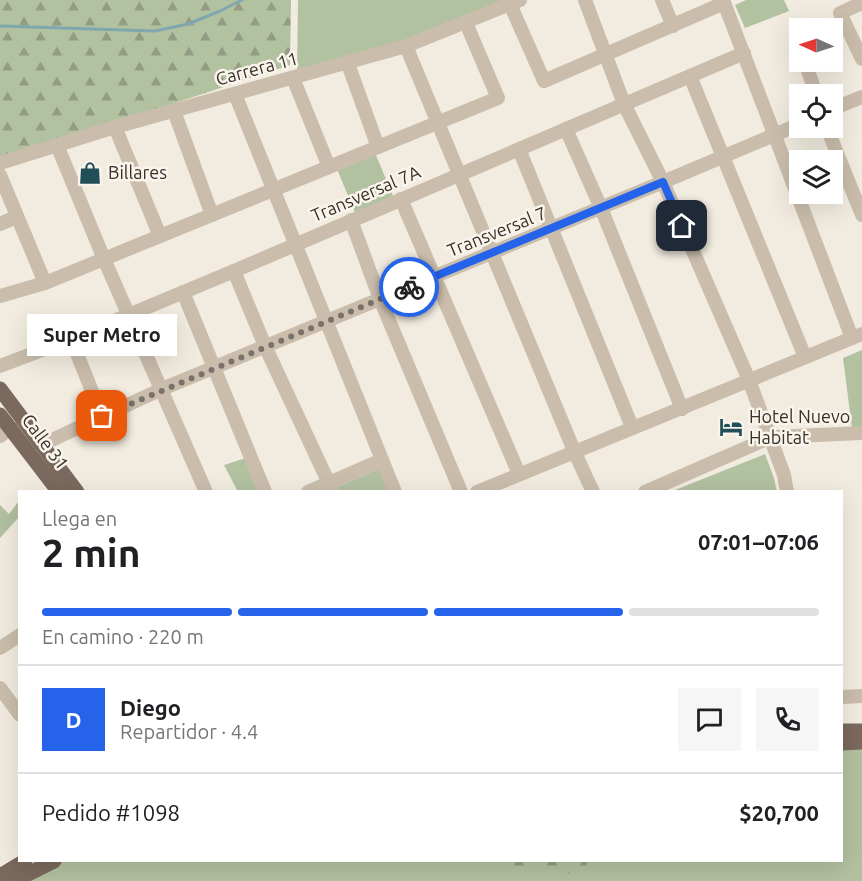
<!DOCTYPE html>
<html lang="es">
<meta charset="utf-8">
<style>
:root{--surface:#fff;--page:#f6f6f6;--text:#202124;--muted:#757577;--line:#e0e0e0;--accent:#2563eb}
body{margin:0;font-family:Ubuntu,sans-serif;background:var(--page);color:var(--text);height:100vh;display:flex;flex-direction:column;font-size:22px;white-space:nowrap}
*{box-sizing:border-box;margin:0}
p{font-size:20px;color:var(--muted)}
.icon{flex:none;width:33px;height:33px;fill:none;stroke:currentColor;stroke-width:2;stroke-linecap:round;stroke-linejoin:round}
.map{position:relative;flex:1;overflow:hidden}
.drawer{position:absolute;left:18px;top:490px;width:825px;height:372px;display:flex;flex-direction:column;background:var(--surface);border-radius:0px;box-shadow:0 6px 24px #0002}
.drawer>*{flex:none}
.needle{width:39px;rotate:273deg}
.tools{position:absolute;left:789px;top:18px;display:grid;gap:12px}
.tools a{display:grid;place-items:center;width:54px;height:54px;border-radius:0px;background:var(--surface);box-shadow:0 6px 24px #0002;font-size:30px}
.pin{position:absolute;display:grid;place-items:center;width:51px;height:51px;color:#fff;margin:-26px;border-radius:12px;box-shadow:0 3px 9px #0006}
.courier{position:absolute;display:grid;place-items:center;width:60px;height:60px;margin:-30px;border:4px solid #2563eb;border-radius:50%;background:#fff;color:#222;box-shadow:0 2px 8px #0007}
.bubble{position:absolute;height:42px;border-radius:0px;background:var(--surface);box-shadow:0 6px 24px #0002;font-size:20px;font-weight:700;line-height:42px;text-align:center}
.overview em{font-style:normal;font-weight:700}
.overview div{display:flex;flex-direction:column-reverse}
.overview{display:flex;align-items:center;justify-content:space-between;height:102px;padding:0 24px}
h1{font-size:39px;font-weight:700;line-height:45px}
.bar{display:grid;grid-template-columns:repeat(4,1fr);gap:9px 6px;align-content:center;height:72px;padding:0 24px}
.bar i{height:8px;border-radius:4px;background:var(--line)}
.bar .active{background:var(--accent)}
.bar p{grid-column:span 4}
.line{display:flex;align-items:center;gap:15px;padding:0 24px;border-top:2px solid var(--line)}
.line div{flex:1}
.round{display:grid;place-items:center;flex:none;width:63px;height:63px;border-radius:0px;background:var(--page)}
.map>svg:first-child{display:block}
.grass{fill:#b2c1a0}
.forest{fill:url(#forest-firs)}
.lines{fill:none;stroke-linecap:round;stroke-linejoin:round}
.stream{stroke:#80a7ae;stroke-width:3}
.minor{stroke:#cabdac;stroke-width:14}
.major{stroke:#7a695c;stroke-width:15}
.done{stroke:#79726a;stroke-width:6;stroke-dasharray:0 10.8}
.route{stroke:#2563eb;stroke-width:8}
.labels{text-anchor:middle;stroke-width:5;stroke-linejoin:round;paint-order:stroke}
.street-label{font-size:18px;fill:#38302a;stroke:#faf5ec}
.poi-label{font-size:18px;fill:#38302a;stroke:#faf5ec;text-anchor:start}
</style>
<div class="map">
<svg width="862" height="881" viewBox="0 0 862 881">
<defs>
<pattern id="forest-firs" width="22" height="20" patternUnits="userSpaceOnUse" patternTransform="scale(1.5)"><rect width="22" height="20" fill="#b2c1a0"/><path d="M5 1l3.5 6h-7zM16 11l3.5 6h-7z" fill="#929d83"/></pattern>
</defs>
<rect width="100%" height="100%" fill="#f2ece0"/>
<g class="grass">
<path d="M298,0h215l-100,43 -116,31z"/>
<path d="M746,0h38l5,11 -44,17 -10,-23z"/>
<path d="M375,153l19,45 -38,17 -19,-46z"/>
<path d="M862,350v77l-10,1 -9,-70z"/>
<path d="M765,454l9,24 3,14h-107z"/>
<path d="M246,458l14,34h-22l-14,-27z"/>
<path d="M381,468l9,24h-64z"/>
<path d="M19,501v16l-19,21v-33l9,9z"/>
<path d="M862,746v135h-841l41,-20h780v-114z"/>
</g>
<g class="forest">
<path d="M0,0h291l-1,65 -290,96z"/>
<circle cx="517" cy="871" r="11"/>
<path d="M544,861h42l1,1 -5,15 -15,-4 -7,-8 -8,11 -12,-2 -4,-9z"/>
</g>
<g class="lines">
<path class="stream" d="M0,26l155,5 33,-7 32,-13 22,-11"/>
<g class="minor">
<path d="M585,0l39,104 39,78 86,198 35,95 3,17"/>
<path d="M662,0l11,26"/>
<path d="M723,0l129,338"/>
<path d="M862,3l-22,10 22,46"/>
<path d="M510,4l34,77 180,-78"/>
<path d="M406,46l169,407 18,39"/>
<path d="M805,62l11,32"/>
<path d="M348,64l30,83"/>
<path d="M690,76l115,281"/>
<path d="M293,78l36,89"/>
<path d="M235,94l160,398"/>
<path d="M832,109l30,-12"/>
<path d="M174,111l38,104"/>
<path d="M115,127l45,109"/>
<path d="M827,128l35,87"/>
<path d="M566,129l35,79 81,201"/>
<path d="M57,145l47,114 102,233"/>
<path d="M519,149l113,278"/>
<path d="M0,163l115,-36 291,-81 114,-46"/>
<path d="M0,175l45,108"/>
<path d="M401,199l118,275"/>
<path d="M351,220l29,79 81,193"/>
<path d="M0,224l16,-7"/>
<path d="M234,271l31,75 68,146"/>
<path d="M183,292l82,200"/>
<path d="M0,296l45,-13 453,-185 -32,-75"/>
<path d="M71,339l31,77"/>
<path d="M0,366l71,-27 163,-68 510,-218"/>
<path d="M0,436l11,-8 32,16 119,-55 501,-207 137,-58"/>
<path d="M308,492l74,-32"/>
<path d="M477,492l385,-158"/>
<path d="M645,492l126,-55 91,-4"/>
<path d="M0,648l20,-13"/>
<path d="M0,688l20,27"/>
<path d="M842,697l20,-1"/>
</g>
<g class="major">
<path d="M0,389l77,103"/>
<path d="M0,415l59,77"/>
<path d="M842,731h20"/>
<path d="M842,743l20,-1"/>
<path d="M0,876l25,-15"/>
<path d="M14,881l40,-20"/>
</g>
</g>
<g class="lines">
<path class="done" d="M102,416l307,-129"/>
<path class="route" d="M409,287l254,-105 19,44"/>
</g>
<defs>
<g id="shop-bare" transform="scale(1.8)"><path d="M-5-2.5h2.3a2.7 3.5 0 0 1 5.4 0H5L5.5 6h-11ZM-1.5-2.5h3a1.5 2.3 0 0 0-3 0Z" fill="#214f59" stroke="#faf5ec" stroke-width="2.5" paint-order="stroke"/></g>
<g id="hotel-bare" transform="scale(1.8)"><path d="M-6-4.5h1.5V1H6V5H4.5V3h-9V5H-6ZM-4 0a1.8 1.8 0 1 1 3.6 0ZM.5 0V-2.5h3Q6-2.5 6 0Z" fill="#214f59" stroke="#faf5ec" stroke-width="2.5" paint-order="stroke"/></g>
</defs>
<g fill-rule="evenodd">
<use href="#shop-bare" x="90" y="173"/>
<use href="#hotel-bare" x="731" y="427"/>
</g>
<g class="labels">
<g class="street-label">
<text transform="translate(257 69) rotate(-15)" y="6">Carrera 11</text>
<text transform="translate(366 194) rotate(-23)" y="6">Transversal 7A</text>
<text transform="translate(497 232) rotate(-22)" y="6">Transversal 7</text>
<text transform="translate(45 442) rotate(53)" y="6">Calle 31</text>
</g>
<g class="poi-label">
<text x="108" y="179">Billares</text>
<text x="749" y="423">Hotel Nuevo<tspan x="749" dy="21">Habitat</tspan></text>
</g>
</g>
</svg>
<div class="tools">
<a><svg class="needle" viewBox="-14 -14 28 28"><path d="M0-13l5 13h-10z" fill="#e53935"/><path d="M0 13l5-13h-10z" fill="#757577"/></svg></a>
<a><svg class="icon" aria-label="locate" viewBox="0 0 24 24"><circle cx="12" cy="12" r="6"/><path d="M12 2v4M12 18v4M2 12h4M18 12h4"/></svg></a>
<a><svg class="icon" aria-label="layers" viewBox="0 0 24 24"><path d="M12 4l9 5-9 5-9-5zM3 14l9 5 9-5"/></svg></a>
</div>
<div class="pin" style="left:102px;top:416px;background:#ea580c"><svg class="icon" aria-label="bag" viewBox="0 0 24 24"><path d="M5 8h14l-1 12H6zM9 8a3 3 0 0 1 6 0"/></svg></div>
<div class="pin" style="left:682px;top:226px;background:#1f2937"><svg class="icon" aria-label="home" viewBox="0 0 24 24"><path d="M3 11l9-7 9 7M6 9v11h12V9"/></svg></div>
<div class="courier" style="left:409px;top:287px"><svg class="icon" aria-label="bike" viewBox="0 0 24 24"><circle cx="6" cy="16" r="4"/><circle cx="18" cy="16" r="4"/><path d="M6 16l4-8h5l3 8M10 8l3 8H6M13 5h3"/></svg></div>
<div class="bubble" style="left:27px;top:314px;width:150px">Super Metro</div>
<section class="drawer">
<div class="overview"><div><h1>2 min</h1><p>Llega en</p></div><em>07:01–07:06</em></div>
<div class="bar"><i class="active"></i><i class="active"></i><i class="active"></i><i></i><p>En camino · 220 m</p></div>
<div class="line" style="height:108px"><b class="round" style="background:var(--accent);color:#fff">D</b><div><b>Diego</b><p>Repartidor · 4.4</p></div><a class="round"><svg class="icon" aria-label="chat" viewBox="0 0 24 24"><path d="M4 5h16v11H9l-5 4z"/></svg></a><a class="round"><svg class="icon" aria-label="phone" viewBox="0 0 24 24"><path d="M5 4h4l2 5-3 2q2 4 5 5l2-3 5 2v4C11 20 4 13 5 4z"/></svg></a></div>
<div class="line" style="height:78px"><div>Pedido #1098</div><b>$20,700</b></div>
</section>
</div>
